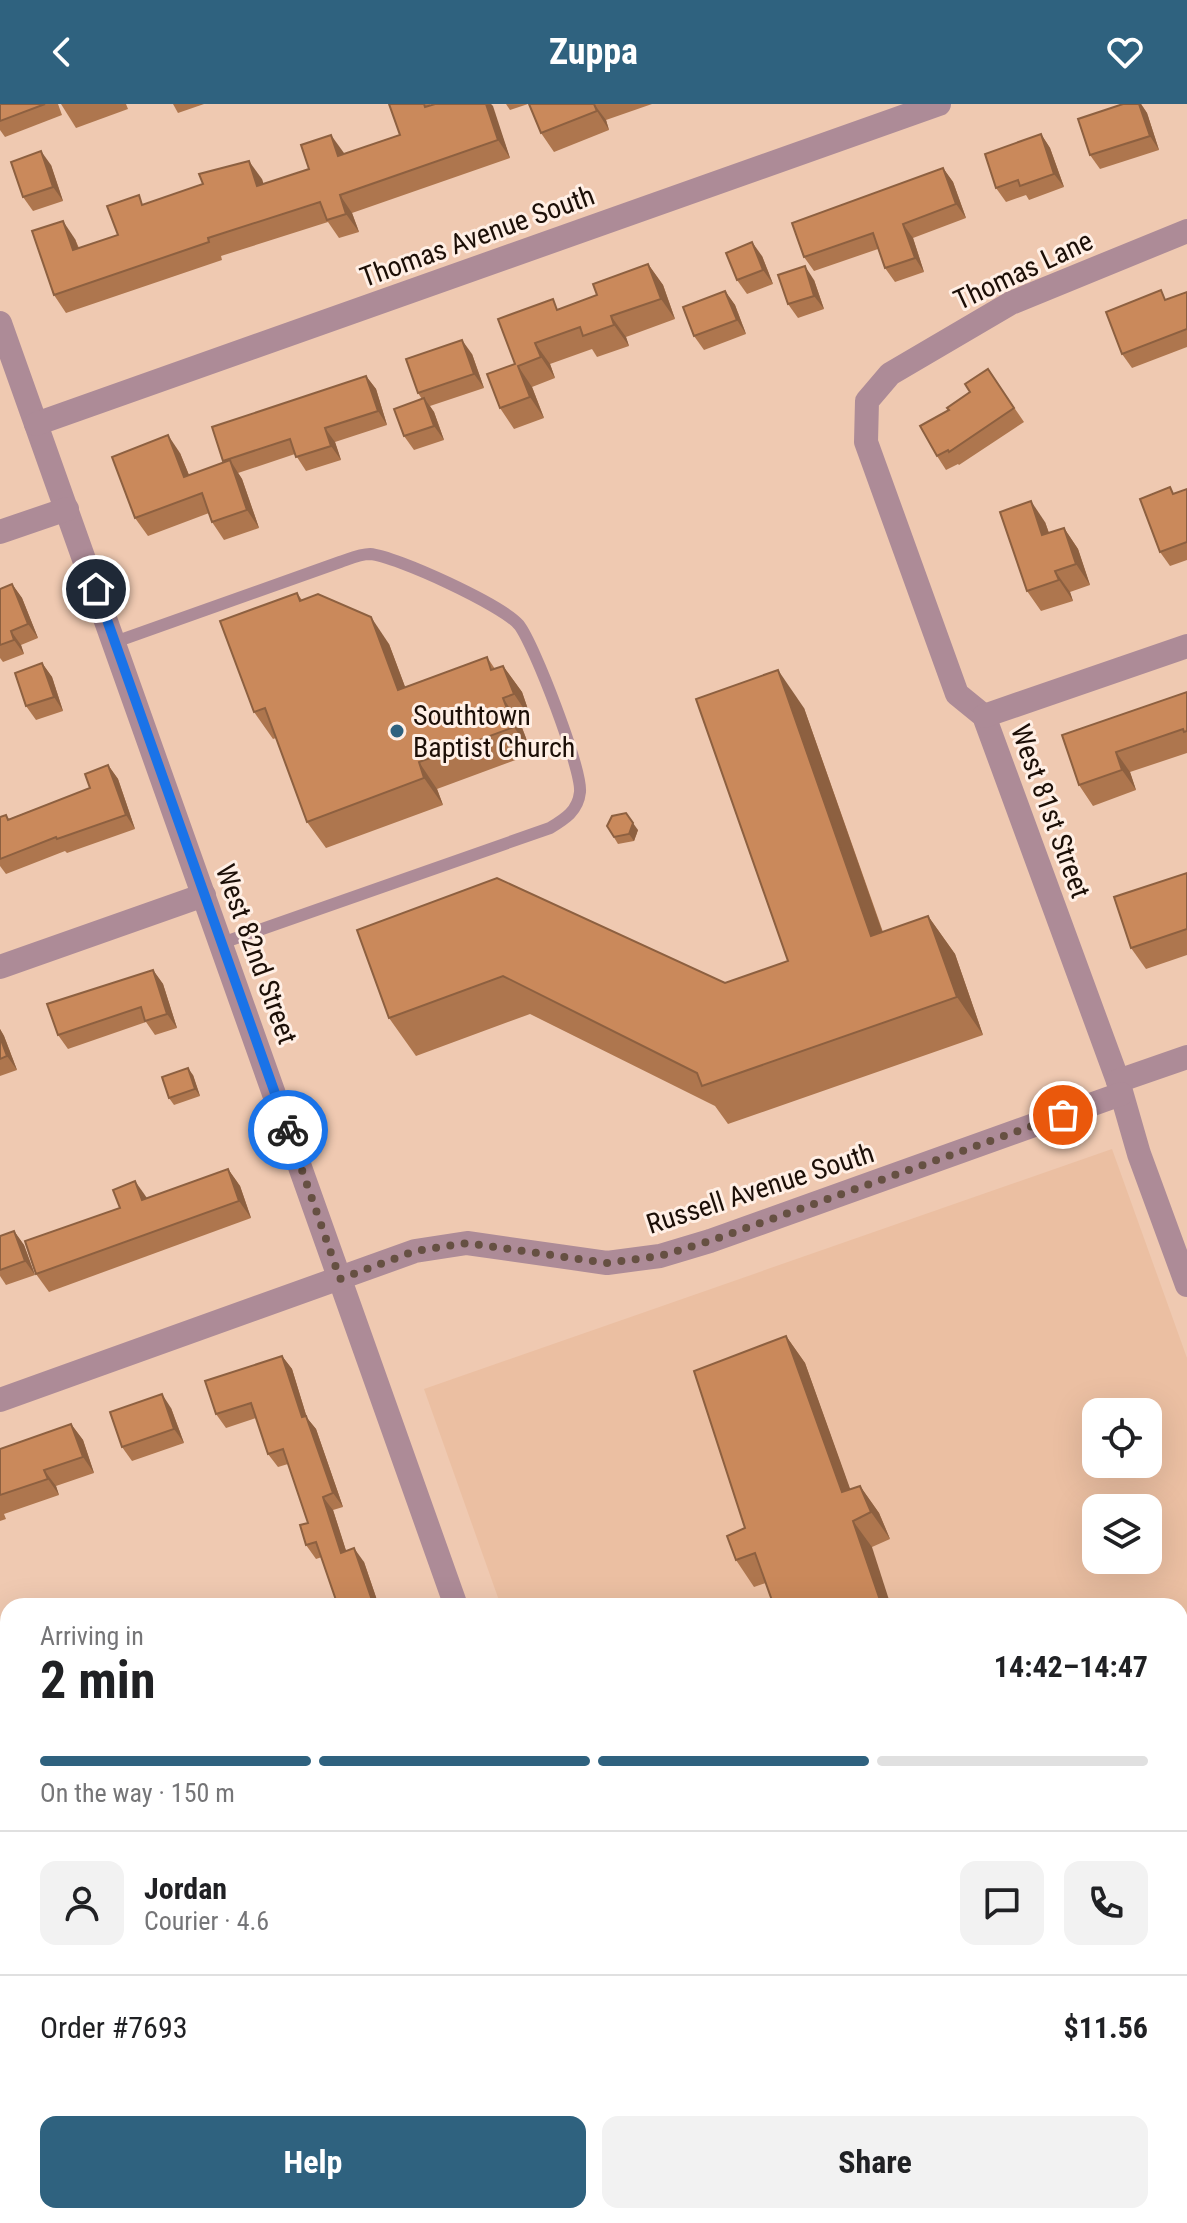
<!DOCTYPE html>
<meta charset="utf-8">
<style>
:root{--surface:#fff;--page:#f2f2f2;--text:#202124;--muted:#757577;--line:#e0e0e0;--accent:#2f627f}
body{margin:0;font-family:"Roboto Condensed",sans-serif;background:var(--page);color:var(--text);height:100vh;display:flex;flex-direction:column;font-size:30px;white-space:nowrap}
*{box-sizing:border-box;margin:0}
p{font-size:26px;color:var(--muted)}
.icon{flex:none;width:44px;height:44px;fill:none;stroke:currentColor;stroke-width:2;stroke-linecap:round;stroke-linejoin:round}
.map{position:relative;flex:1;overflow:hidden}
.panel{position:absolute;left:0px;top:1494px;width:1188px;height:626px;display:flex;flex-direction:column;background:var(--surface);border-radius:24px 24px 0 0;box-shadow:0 8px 32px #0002}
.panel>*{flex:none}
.fabs{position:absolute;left:1082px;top:1294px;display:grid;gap:16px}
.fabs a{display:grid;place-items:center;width:80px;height:80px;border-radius:16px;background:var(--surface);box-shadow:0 8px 32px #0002;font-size:40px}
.pin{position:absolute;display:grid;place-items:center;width:68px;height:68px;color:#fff;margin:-34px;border:4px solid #fff;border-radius:50%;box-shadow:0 2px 8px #0007}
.courier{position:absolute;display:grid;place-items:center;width:80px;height:80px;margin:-40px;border:6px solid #1a73e8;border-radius:50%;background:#fff;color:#222;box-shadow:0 2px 10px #0007}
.overview em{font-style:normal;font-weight:700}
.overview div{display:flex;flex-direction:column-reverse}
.overview{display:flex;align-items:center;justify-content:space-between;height:136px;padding:0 40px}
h1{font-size:52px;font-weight:700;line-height:60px}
.bar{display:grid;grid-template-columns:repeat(4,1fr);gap:12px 8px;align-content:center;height:96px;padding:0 40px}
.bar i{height:10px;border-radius:6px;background:var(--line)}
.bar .current{background:var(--accent)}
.bar p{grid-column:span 4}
.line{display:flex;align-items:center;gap:20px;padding:0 40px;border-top:2px solid var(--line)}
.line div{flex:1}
.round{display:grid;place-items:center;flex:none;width:84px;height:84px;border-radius:16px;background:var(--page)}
.button{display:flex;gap:16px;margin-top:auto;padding:16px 40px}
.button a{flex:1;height:92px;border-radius:16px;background:var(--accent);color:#fff;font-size:32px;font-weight:700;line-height:92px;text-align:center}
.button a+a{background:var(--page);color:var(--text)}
header{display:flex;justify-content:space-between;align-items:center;height:104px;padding:0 40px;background:var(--accent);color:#fff;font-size:36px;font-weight:700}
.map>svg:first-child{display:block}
.built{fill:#ebbfa2;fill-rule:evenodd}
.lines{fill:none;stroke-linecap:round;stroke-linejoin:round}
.service{stroke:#ad8b97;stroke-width:12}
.minor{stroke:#ad8b97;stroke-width:24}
.tertiary{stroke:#ad8b97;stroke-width:24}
.secondary{stroke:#99687a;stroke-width:24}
.wall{fill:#ae764e}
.shaded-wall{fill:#8d6040}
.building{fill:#ca895b;stroke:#8d6040;stroke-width:2}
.done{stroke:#665042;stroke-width:8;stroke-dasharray:0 14.4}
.route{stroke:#1a73e8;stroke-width:10}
.poi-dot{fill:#2f627f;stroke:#ffefe5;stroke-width:3}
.labels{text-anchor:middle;stroke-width:6;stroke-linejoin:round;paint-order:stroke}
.street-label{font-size:28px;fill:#1c0f07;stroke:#ffefe5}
.poi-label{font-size:28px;fill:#1c0f07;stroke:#ffefe5;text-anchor:start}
</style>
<header><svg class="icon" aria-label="back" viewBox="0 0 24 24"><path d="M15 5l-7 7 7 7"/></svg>Zuppa<svg class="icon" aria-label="heart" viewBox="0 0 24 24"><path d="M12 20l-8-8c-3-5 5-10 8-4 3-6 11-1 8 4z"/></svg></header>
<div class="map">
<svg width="1187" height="2119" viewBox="0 0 1187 2119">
<rect width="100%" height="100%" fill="#efc9b1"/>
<path class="built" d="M1112,1045l75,209v427l-7,3v-182h-679l-77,-217zM1096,1308h52v52h-52zM1096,1404h52v52h-52z"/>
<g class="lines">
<path class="service" d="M115,538l225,-80c9,-3 20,-8 30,-8 26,2 132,51 149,71 15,19 63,144 61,167 -2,19 -15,27 -30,36l-328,115"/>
<g class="minor">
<path d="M1187,127l-176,72 -121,71 -23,27 -1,41 91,252 27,22 134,365 21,73 48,131"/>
<path d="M0,219l456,1283"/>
<path d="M36,320l903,-320"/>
<path d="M0,428l67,-23"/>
<path d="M984,612l203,-70"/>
<path d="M0,863l204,-72"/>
<path d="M1118,977l69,-24"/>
<path d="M0,1296l415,-149 52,-8 140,20 53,-7 50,-15 411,-147"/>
<path d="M0,1781l8,-5"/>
<path d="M478,2112l2,7"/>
</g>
<path class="tertiary" d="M883,2112l2,7"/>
<g class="secondary">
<path d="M1180,1771l7,-3"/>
<path d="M1180,1833l7,-3"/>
<path d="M236,2119l19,-7"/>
<path d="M360,2119l21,-7"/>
</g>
</g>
<g class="wall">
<path d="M0,0h58l4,11 -57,22 -5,-7z"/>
<path d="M61,0h65l2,5 -52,19z"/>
<path d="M173,0h31l-26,9z"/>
<path d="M389,0h41l1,1 4,-1h56l19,54 -158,55 7,19 -20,6 -11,-16 -107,34 1,4 -156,53 -12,-18 21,-56 4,9 39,-13 27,-31 117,-25 1,5 46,-15 35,-15 56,-19z"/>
<path d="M506,0h22l-18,6z"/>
<path d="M529,0h123l-46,16 3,10 -55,22 -13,-19z"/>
<path d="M1123,0h18l6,9 12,37 -59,19 -10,-14z"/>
<path d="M1041,30l9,14 14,39 -35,13 -3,-5 -20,7 -10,-14z"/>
<path d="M51,61l12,36 -30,10 -10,-14z"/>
<path d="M943,64l10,14 13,36 -53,20 11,34 -29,10 -10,-14 -7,-19 -64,22 -10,-14z"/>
<path d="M762,152l11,28 -26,10 -10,-14z"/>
<path d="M648,160l15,21 12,34 -49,18 3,9 -32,11 -5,-8 -42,15 5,14 -23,9 12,31 -30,11 -14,-21 15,-44 45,-55 37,-14z"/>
<path d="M814,176l10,29 -26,9 -10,-14z"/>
<path d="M725,187l10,14 11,29 -42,16 -10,-14z"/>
<path d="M1187,188v55l-55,21 -10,-14 45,-55z"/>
<path d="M472,250l12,34 -54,18 4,6 10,28 -30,10 -10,-14 18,-37 -4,-6z"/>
<path d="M988,265l36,53 -65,43 -1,-1 -12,6 -9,-14 12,-46 21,-18z"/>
<path d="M366,272l10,13 11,36 -52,17 6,18 -35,11 -11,-17 -57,19 4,6 17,49 -35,12 -12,-18 -3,-9 -61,23 -13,-18 45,-65 9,22 35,-13 -1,-1z"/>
<path d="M1187,385v71l-17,6 -10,-14 15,-59z"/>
<path d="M1045,418l4,11 15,-5 14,21 12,36 -20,7 3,9 -32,10 -14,-20z"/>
<path d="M12,480l10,14 16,40 -17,7 3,9 -21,8 -3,-4v-69z"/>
<path d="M297,489l5,7 87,44 16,43 82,-30 8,12 8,-3 19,26 10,29 -11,4 11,29 -95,35 6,16 -117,43 -19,-26 -31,-84 -3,1 -19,-27z"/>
<path d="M42,559l10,14 11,34 -27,9 -10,-14z"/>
<path d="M1187,588v61l-57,19 6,18 -43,16 -14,-21 -17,-50z"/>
<path d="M804,604l79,224 45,-16 27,38 28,81 -255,89 -13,-18 -185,-92 -114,42 -27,-38 -32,-88 368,53 63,-22z"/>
<path d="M108,661l10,14 17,50 -68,24 -2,-2 -59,23 -6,-8v-49l6,-2 3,4 81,-31z"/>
<path d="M607,722l31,4 -4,11 -16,3z"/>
<path d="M1187,769v82l-41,14 -15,-21z"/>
<path d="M153,866l10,14 14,44 -22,7 -9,-13 -78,27 -10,-14z"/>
<path d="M0,925l4,7 13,34 -17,6z"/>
<path d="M193,971l7,21 -26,9 -5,-7z"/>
<path d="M228,1065l12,17 11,32 -202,74 -13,-18 111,-76z"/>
<path d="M14,1127l10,14 11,30 -29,10 -6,-9v-40z"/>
<path d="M786,1232l19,27 45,127 10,-4 19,27 11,26 -18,8 -118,40 -18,-27 9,-32z"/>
<path d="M282,1252l10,13 15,49 9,11 27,78 -10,3 13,41 18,11 15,44h-41l-16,-49 -6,2 -10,-14 2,-22 -20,-59 -10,3 -10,-13 -12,-36 -30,10 -10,-14z"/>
<path d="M171,1304l13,35 -52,18 -10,-14z"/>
<path d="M71,1320l12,16 11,33 -38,13 3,9 -55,19 2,5 -6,2v-72z"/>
<path d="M8,1626v55l-8,3v-55z"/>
<path d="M8,2074v38h20l3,7h-31v-42z"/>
</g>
<g class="shaded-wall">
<path d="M486,0h5l2,2 17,52 -12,-18z"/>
<path d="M594,0l12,16 3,10 -12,-19z"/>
<path d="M1139,0h2l6,9 12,37 -9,-14z"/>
<path d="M1041,30l9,14 14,39 -10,-13z"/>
<path d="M331,31l13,18 7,21 -13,-18z"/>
<path d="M41,47l10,14 12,36 -10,-14z"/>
<path d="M249,57l13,18 8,25 -13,-18z"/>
<path d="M943,64l10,14 13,36 -10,-14z"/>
<path d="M340,91l12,18 7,19 -13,-18z"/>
<path d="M63,117l12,18 10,29 -12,-18z"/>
<path d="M903,120l10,14 11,34 -9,-14z"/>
<path d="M752,138l10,14 11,28 -10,-14z"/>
<path d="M648,160l15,21 12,34 -14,-20z"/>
<path d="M805,162l9,14 10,29 -10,-13z"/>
<path d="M725,187l10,14 11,29 -9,-14z"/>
<path d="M611,212l15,21 3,9 -15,-21z"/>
<path d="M462,236l10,14 12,34 -10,-14z"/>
<path d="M535,239l15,21 5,14 -14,-21z"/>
<path d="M518,262l14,21 12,31 -14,-21z"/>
<path d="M366,272l10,13 11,36 -9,-14z"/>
<path d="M424,294l10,14 10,28 -10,-14z"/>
<path d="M325,324l10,14 6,18 -10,-14z"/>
<path d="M168,331l12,18 17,42 -13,-18z"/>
<path d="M230,356l12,19 17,49 -12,-18z"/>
<path d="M1031,397l14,21 12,34 -15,-21z"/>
<path d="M1064,424l14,21 12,36 -14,-21z"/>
<path d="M1055,467l15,21 3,9 -14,-21z"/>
<path d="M12,480l10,14 16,40 -10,-14z"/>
<path d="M371,513l18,27 27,72 -18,-26z"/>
<path d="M11,527l10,14 3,9 -10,-14z"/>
<path d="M42,559l10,14 11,34 -9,-14z"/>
<path d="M503,562l19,26 10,29 -18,-27z"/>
<path d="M778,566l26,38 93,266 -26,-38z"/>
<path d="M503,594l18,27 11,29 -18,-27z"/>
<path d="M1116,648l14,20 6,18 -14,-20z"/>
<path d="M419,658l18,27 6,16 -19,-27z"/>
<path d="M108,661l10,14 17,50 -9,-14z"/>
<path d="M633,719l5,7 -4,11 -5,-7z"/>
<path d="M928,812l27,38 28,81 -26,-38z"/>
<path d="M153,866l10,14 14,44 -10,-14z"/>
<path d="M0,925l4,7 13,34 -10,-14 -7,-19z"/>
<path d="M188,964l5,7 7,21 -5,-7z"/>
<path d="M228,1065l12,17 11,32 -12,-17z"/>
<path d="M135,1077l12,17 -5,2z"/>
<path d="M14,1127l10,14 11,30 -10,-14z"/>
<path d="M786,1232l19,27 56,156 -19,-27z"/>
<path d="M282,1252l10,13 15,49 9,11 27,78 -10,-14 -31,-76z"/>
<path d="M162,1290l9,14 13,35 -10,-14z"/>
<path d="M71,1320l12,16 11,33 -11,-16z"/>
<path d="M44,1366l12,16 3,9 -11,-16z"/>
<path d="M860,1382l19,27 11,26 -19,-27z"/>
<path d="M323,1393l10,13 18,56 -10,-13z"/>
<path d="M853,1417l19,26 19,59h-9z"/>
<path d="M354,1444l10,14 15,44h-5z"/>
<path d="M629,2112h5l3,7h-6z"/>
<path d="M774,2112h8l2,7h-7z"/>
</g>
<g class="building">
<path d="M0,0h45l-45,17z"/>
<path d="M389,0h35l1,3 10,-3h51l12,36 -158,55 6,19 -19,6 -7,-18 -112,36 1,4 -155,53 -22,-64 31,-10 10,29 45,-15 -11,-29 32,-11 3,10 61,-21 -4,-10 50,-13 8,25 52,-17 -8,-24 30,-10 7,21 62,-21z"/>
<path d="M529,0h65l3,7 -56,22z"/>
<path d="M1123,0h16l11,32 -60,19 -12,-36z"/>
<path d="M1041,30l13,40 -34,12 -2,-6 -22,8 -11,-34z"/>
<path d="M41,47l12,36 -30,10 -12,-35z"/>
<path d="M943,64l13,36 -53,20 12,34 -30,10 -12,-35 -69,24 -12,-34z"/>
<path d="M752,138l11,28 -26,10 -11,-27z"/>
<path d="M648,160l13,35 -50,17 3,9 -31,11 -3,-9 -45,16 6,14 -23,9 12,31 -30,11 -13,-34 28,-10 -17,-45 55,-20 4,11 40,-15 -4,-11z"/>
<path d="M805,162l9,30 -26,8 -10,-29z"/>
<path d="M1161,186l4,10 22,-8v37l-65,25 -16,-42z"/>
<path d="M725,187l12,29 -43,16 -11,-29z"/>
<path d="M462,236l12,34 -56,19 -12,-34z"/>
<path d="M988,265l26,39 -65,44 -1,-2 -11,6 -17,-30 29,-16 -2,-2 23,-16 -5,-8z"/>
<path d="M366,272l12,35 -53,17 6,18 -35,11 -6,-18 -67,22 -11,-34z"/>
<path d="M424,294l10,28 -30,10 -10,-27z"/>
<path d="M168,331l16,42 46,-17 17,50 -35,12 -10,-29 -67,25 -23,-61z"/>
<path d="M1170,383l3,7 14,-5v53l-27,10 -20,-53z"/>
<path d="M1031,397l11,34 22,-7 12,36 -21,7 4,9 -32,11 -27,-79z"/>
<path d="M12,480l16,40 -17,7 3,9 -14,5v-56z"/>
<path d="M297,489l3,8 18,-7 53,23 27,73 89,-33 4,13 12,-4 11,28 -11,4 11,29 -95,35 5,16 -117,44 -42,-114 -11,4 -34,-91z"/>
<path d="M42,559l12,34 -28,9 -11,-33z"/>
<path d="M778,566l93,266 57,-20 29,81 -255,89 -5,-13 -194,-97 -114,42 -32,-88 140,-52 228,105 63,-22 -92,-262z"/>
<path d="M1187,588v39l-3,1 -1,-3 -67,23 6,18 -43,15 -17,-50z"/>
<path d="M108,661l18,50 -69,24 -1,-2 -56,22v-42l6,-2 2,5 82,-32 -5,-14z"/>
<path d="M626,709l7,10 -4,11 -15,3 -7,-11 5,-10z"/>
<path d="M1187,769v56l-56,19 -17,-51z"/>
<path d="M153,866l14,44 -22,7 -4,-14 -83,28 -11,-31z"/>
<path d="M0,933l7,19 -7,3z"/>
<path d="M188,964l7,21 -26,9 -7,-21z"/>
<path d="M228,1065l11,32 -203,73 -11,-33 95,-33 -7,-18 22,-9 7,19z"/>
<path d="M14,1127l11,30 -25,9v-34z"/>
<path d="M786,1232l56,156 18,-6 11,26 -18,9 29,85h-108l-19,-53 -19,7 -9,-24 18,-8 -51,-157z"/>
<path d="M282,1252l20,61 4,-1 27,77 -10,4 18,56 13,-5 20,58h-36l-22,-64 -10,3 -6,-20 8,-2 -25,-74 -15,5 -17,-51 -35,11 -11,-33z"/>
<path d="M162,1290l12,35 -52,18 -12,-35z"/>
<path d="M71,1320l12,33 -39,13 4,9 -48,16v-46z"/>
<path d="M8,1626v38l-8,3v-38z"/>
<path d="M8,2074v37l-8,3v-37z"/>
<path d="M546,2112h83l2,7h-83z"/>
<path d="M724,2112h50l3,7h-51z"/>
</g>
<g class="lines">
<path class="done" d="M288,1026l52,149 75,-28 52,-8 140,20 53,-7 50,-15 353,-126"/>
<path class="route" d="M96,485l192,541"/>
</g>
<circle class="poi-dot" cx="397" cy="627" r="8"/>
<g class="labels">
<g class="street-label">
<text transform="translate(477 132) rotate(-20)" y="10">Thomas Avenue South</text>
<text transform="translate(1023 166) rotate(-25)" y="10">Thomas Lane</text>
<text transform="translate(1051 707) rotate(70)" y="10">West 81st Street</text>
<text transform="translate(257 850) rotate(70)" y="10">West 82nd Street</text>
<text transform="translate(760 1084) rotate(-18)" y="10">Russell Avenue South</text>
</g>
<g class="poi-label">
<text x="413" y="621">Southtown<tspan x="413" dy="32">Baptist Church</tspan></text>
</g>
</g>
</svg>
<div class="fabs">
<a><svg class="icon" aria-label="locate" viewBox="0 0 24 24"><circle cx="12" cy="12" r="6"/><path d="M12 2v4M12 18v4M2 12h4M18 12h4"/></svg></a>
<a><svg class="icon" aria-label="layers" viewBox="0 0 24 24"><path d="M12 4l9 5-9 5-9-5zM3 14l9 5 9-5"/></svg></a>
</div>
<div class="pin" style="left:1063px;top:1011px;background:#ea580c"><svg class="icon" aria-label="bag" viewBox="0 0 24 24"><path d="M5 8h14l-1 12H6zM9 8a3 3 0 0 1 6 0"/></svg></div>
<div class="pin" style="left:96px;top:485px;background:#1f2937"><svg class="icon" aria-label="home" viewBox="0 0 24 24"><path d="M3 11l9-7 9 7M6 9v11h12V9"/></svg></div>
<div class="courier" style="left:288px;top:1026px"><svg class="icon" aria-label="bike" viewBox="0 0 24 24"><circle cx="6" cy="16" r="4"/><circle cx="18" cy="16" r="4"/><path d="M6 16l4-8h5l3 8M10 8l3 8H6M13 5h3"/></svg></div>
<section class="panel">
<div class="overview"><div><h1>2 min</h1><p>Arriving in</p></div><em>14:42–14:47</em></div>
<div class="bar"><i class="current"></i><i class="current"></i><i class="current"></i><i></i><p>On the way · 150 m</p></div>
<div class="line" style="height:144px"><a class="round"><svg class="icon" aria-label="person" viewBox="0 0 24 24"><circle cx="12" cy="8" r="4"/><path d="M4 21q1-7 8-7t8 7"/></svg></a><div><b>Jordan</b><p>Courier · 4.6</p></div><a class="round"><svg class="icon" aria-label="chat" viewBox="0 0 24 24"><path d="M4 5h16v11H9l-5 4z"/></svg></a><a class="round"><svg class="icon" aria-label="phone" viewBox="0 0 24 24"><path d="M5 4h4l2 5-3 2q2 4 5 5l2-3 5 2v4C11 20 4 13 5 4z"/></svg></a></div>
<div class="line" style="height:104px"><div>Order #7693</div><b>$11.56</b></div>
<div class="button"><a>Help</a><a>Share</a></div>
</section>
</div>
